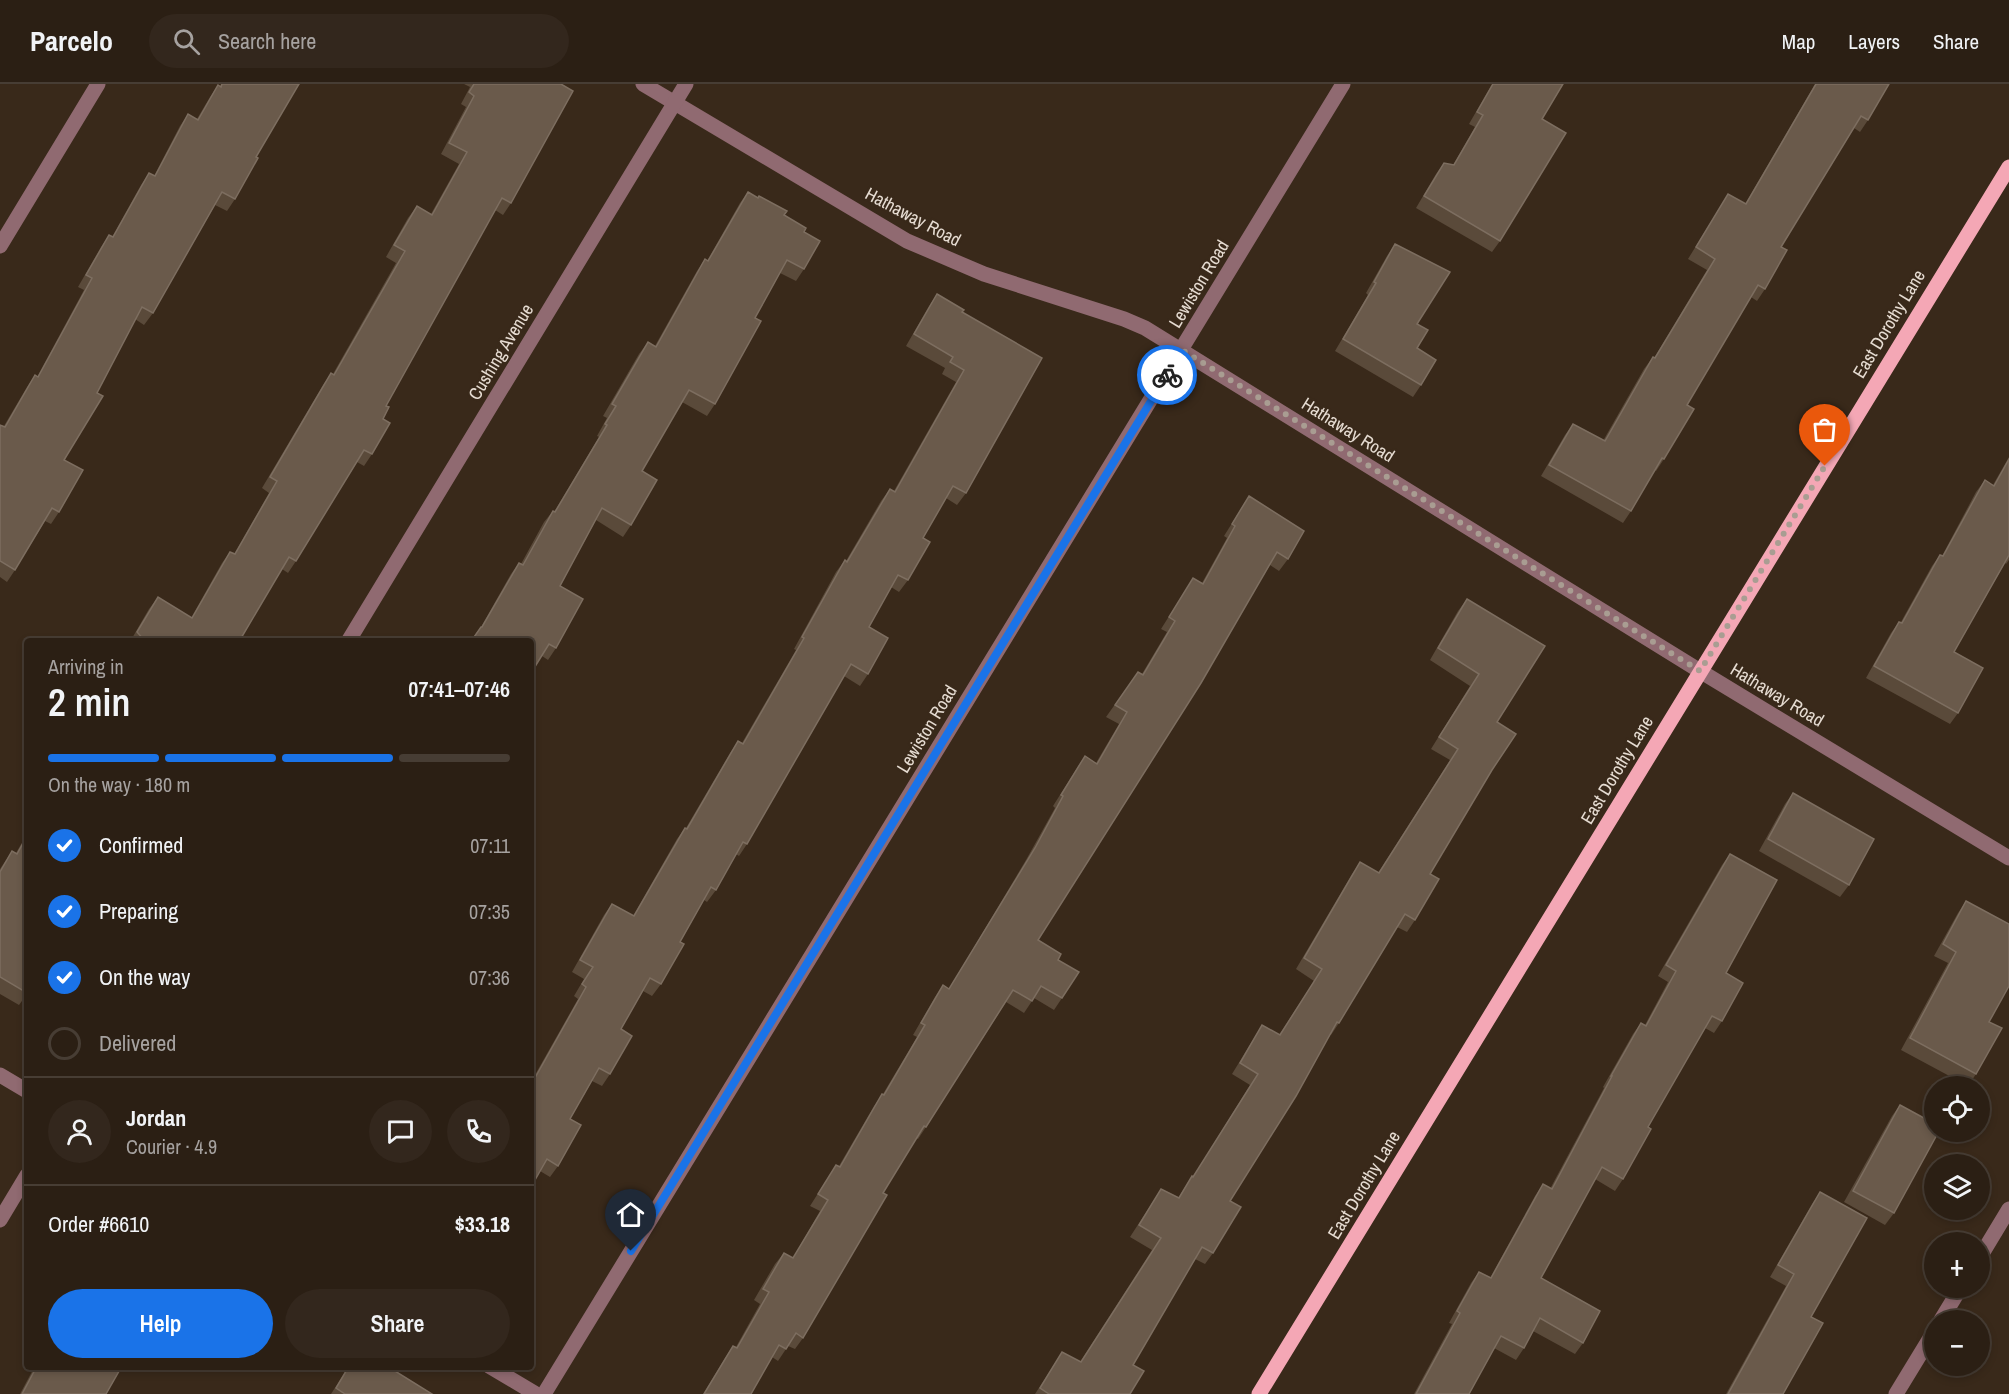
<!DOCTYPE html>
<meta charset="utf-8">
<style>
:root{--surface:#2b1f14;--page:#33271d;--text:#f1f3f6;--muted:#a6a2a0;--line:#473d34;--accent:#1a73e8}
body{margin:0;font-family:"Archivo Narrow",sans-serif;background:var(--page);color:var(--text);height:100vh;display:flex;flex-direction:column;font-size:22px;white-space:nowrap}
*{box-sizing:border-box;margin:0}
p{font-size:20px;color:var(--muted)}
.icon{flex:none;width:33px;height:33px;fill:none;stroke:currentColor;stroke-width:2;stroke-linecap:round;stroke-linejoin:round}
.map{position:relative;flex:1;overflow:hidden}
.panel{position:absolute;left:24px;top:554px;width:510px;height:732px;display:flex;flex-direction:column;background:var(--surface);border-radius:6px;box-shadow:0 3px 9px #0003,0 0 0 2px var(--line)}
.panel>*{flex:none}
.fabs{position:absolute;left:1924px;top:992px;display:grid;gap:12px}
.fabs a{display:grid;place-items:center;width:66px;height:66px;border-radius:50%;background:var(--surface);box-shadow:0 3px 9px #0003,0 0 0 2px var(--line);font-size:30px}
.pin{position:absolute;display:grid;place-items:center;width:51px;height:51px;color:#fff;margin:-62px -26px;border-radius:50% 50% 50% 0;rotate:-45deg;box-shadow:0 0 6px #0007}
.pin .icon{rotate:45deg}
.courier{position:absolute;display:grid;place-items:center;width:60px;height:60px;margin:-30px;border:4px solid #1a73e8;border-radius:50%;background:#fff;color:#222;box-shadow:0 2px 8px #0007}
.headline em{font-style:normal;font-weight:600}
.headline div{display:flex;flex-direction:column-reverse}
.headline{display:flex;align-items:center;justify-content:space-between;height:102px;padding:0 24px}
h1{font-size:39px;font-weight:600;line-height:45px}
.bar{display:grid;grid-template-columns:repeat(4,1fr);gap:9px 6px;align-content:center;height:72px;padding:0 24px}
.bar i{height:8px;border-radius:4px;background:var(--line)}
.bar .current{background:var(--accent)}
.bar p{grid-column:span 4}
.line{display:flex;align-items:center;gap:15px;padding:0 24px;border-top:2px solid var(--line)}
.line div{flex:1}
.round{display:grid;place-items:center;flex:none;width:63px;height:63px;border-radius:32px;background:var(--page)}
ol{padding:0 24px;list-style:none}
li{display:flex;align-items:center;gap:18px;height:66px}
li p{margin-inline-start:auto}
li .icon{padding:6px;border-radius:50%;background:var(--accent);color:#fff;stroke-width:4}
li:last-child{color:var(--muted)}
li i{width:33px;height:33px;border:3px solid var(--line);border-radius:50%}
.action{display:flex;gap:12px;margin-top:auto;padding:12px 24px}
.action a{flex:1;height:69px;border-radius:36px;background:var(--accent);color:#fff;font-size:24px;font-weight:600;line-height:69px;text-align:center}
.action a+a{background:var(--page);color:var(--text)}
header{display:flex;align-items:center;gap:36px;box-sizing:border-box;height:84px;padding:0 30px;background:var(--surface);border-bottom:2px solid var(--line)}
header strong{font-size:28px}
nav{display:flex;gap:33px;margin-inline-start:auto;font-size:21px}
.search{width:420px;height:54px;background:var(--page);display:flex;align-items:center;gap:15px;box-sizing:border-box;padding:0 21px;border-radius:33px;color:var(--muted);font-size:22px}
.map>svg:first-child{display:block}
.lines{fill:none;stroke-linecap:round;stroke-linejoin:round}
.minor{stroke:#906a71;stroke-width:15}
.major{stroke:#f4a7b5;stroke-width:15}
.wall{fill:#5a4a3a}
.building{fill:#6a5a4b;stroke:#7d6e60;stroke-width:1.5}
.done{stroke:#a99d92;stroke-width:6;stroke-dasharray:0 10.8}
.route{stroke:#1a73e8;stroke-width:8}
.labels{text-anchor:middle;stroke-width:4.5;stroke-linejoin:round;paint-order:stroke}
.street-label{font-size:18px;fill:#e6dcd2;stroke:#39291a}
</style>
<header>
<strong>Parcelo</strong>
<div class="search"><svg class="icon" aria-label="search" viewBox="0 0 24 24"><circle cx="10" cy="10" r="6"/><path d="M15 15l6 6"/></svg>Search here</div>
<nav><a>Map</a><a>Layers</a><a>Share</a></nav>
</header>
<div class="map">
<svg width="2009" height="1310" viewBox="0 0 2009 1310">
<rect width="100%" height="100%" fill="#39291a"/>
<g class="lines">
<g class="minor">
<path d="M643,0l264,157 77,33 140,45 21,9 555,343 309,187"/>
<path d="M0,162l98,-162"/>
<path d="M349,556l337,-556"/>
<path d="M0,991l27,16"/>
<path d="M0,1136l27,-45"/>
<path d="M1980,1173l29,-48"/>
<path d="M1941,1236l20,-33"/>
<path d="M489,1282l47,28"/>
<path d="M544,1310l799,-1310"/>
<path d="M1896,1310l39,-64"/>
</g>
<path class="major" d="M1259,1310l750,-1227"/>
</g>
<g class="wall">
<path d="M221,0h79l-3,3 -41,70 -21,42 -8,12 -12,-6 -62,108 -9,12 -9,-6 -38,74 -33,67 -5,52 -8,12 -6,-3 -30,49 -8,12 -7,-5v-152l4,1 23,-39 8,-12 2,2 47,-87 -6,-3 23,-40 8,-12 3,2 29,-52 8,-12 5,3 26,-50 8,-12 9,5 13,-22 8,-12 2,1z"/>
<path d="M464,0h97l-50,119 -8,12 -8,-5 -109,196 -14,48 -8,12 -7,-4 -61,99 -8,12 -6,-4 -42,71h-109l18,-31 9,-12 33,21 31,-55 8,-11 4,2 35,-61 -7,-5 61,-103 8,-12 2,1 63,-111 -10,-6 22,-39 9,-12 14,8 28,-50 -18,-10 25,-47 -5,-3 9,-17z"/>
<path d="M1492,0h71l-21,35 -42,122 -8,11 -76,-44 20,-34 8,-11 9,2 22,-38 -6,-3z"/>
<path d="M1815,0h74l-21,36 -8,12 -6,-4 -73,119 -16,42 -8,12 -6,-4 -64,108 -23,54 -8,12 -1,-1 -24,41 -8,12 -82,-47 24,-41 8,-11 30,17 41,-72 9,-12 1,1 53,-88 -19,-11 40,-65 17,10z"/>
<path d="M748,108l36,23 20,17v37l-8,12 -16,-8 -25,45 -40,86 -8,12 -25,-14 -40,69 -11,54 -8,12 -27,-17 -36,66 -4,62 -8,12 -6,-4 -11,-16h-60l10,-13 30,-53 8,-11 2,1 23,-42 9,-11 1,1 45,-75 -2,-1 10,-18 -4,-2 36,-62 9,-12 7,4 42,-75 8,-12 2,2 33,-58z"/>
<path d="M1395,160l22,80v24l4,37 -8,12 -78,-46 33,-56 -2,-2 21,-37z"/>
<path d="M937,210l25,18 80,46 -76,135 -9,12 -11,-7 -23,40 -15,42 -9,12 -8,-5 -22,40 -1,47 -8,12 -16,-10 -97,168 -8,12 -3,-2 -20,36 -9,12 -3,-2 -24,42 -19,42 -9,12 -9,-5 -22,38 -11,45 -8,12 -10,-5 -22,38 -12,47 -8,11 -10,-6 -9,16v-105l47,-83 -4,-3 10,-17 -12,-7 32,-57 8,-11 21,12 44,-77 8,-11h1l44,-75 8,-12 4,2 54,-93 -2,-1 42,-77 9,-12 1,1 35,-60 9,-12 4,2 62,-109 -14,-8 3,-6 -39,-22 23,-40z"/>
<path d="M2009,373v103l-3,4 -1,-1 -51,89 4,61 -8,11 -84,-46 25,-45 8,-11h2l31,-56 8,-11 2,1 34,-64 9,-12 8,5z"/>
<path d="M1249,412l39,63 -9,12 -9,-6 -232,375 20,20 4,38 -8,12 -20,-12 -10,15 -18,-11 -80,125 -8,12 -2,-1 -33,55 -80,145 -8,11 -7,-3 -10,15 -6,-4 -21,37h-48l22,-36 8,-12 3,1 24,-43 -6,-4 21,-36 9,-11 9,5 27,-47 -10,-5 26,-41 3,1 35,-60 9,-12 34,-57 -4,-2 22,-38 8,-12 6,4 77,-129 29,-52 -2,-2 24,-38 8,-12 11,7 23,-39 -13,-7 32,-45 4,2 25,-42 -6,-3 32,-51 9,5 25,-45 -3,-2z"/>
<path d="M1467,515l30,123 -5,48 -62,104 -15,46 -8,12 -10,-5 -58,96 -8,12 -1,-1 -100,167 -17,52 -8,11 -10,-5 -62,106 -3,29h-95l27,-42 18,10 72,-112 -22,-13 31,-48 17,9 14,-22 1,1 57,-92 -18,-11 30,-49 17,10 35,-54 -18,-12 56,-95 8,-12 18,11 72,-113 -19,-11 39,-63 -40,-26 28,-49z"/>
<path d="M1793,709l56,92 -9,12 -81,-46 26,-47z"/>
<path d="M27,750v160l-8,11 -19,-11v-125l12,-18 4,2z"/>
<path d="M1730,770l-4,119 -4,48 -8,12 -9,-5 -57,99 -25,52 -8,12 -20,-12 -54,99 42,65 -8,11 -42,-23 -9,17 -8,12 -22,-12 -25,46h-55l38,-70 -3,-1 22,-40 8,-11 11,6 45,-82 8,-12 7,5 54,-101 -1,-1 30,-53 8,-11 4,2 23,-43 -10,-6 64,-111z"/>
<path d="M1966,817l23,121 -13,52 -8,12 -67,-36 47,-87 -14,-7 24,-43z"/>
<path d="M1900,1021l-6,108 -9,12 -41,-23 48,-86z"/>
<path d="M1820,1108l-9,125 -28,77h-57l60,-108 -16,-9 42,-73z"/>
<path d="M35,1282h87l-16,28h-86z"/>
<path d="M349,1282h38l45,28h-101z"/>
</g>
<g class="building">
<path d="M222,0h77l-43,73 2,1 -23,41 -13,-7 -69,121 -11,-6 -45,86 6,3 -39,64 19,10 -24,42 -7,-4 -37,62 -15,-9v-136l5,2 30,-52 3,2 54,-99 -6,-3 23,-40 4,2 36,-64 6,3 33,-62 10,6 20,-35 3,2z"/>
<path d="M474,0h87l12,7 -62,112 -9,-5 -82,147 -34,61 3,1 -6,12 7,4 -18,31 -8,-4 -68,111 -7,-4 -49,83h-96l-7,-8 21,-35 34,21 38,-66 5,2 42,-73 -7,-4 61,-104 3,2 71,-124 -11,-6 23,-39 15,9 35,-63 -18,-9 25,-47 -5,-4z"/>
<path d="M1493,0h70l-21,35 24,14 -66,108 -76,-45 20,-33 10,2 29,-50 -6,-3z"/>
<path d="M1816,0h73l-21,36 -7,-4 -80,131 6,3 -22,39 -7,-4 -71,120 7,4 -30,50 -2,-1 -31,53 -82,-46 24,-41 32,17 48,-84 2,1 60,-99 -19,-12 32,-53 18,10z"/>
<path d="M748,108l10,6 1,-2 28,15 -3,4 22,13 -2,4 16,9 -16,28 -17,-9 -32,58 6,3 -46,83 -26,-14 -47,81 15,9 -26,45 -29,-17 -42,78 23,13 -27,49 -7,-4 -18,29v-33h-59l9,-13h1l37,-64 4,2 30,-54 2,1 52,-87 -2,-1 11,-18 -4,-2 36,-62 8,5 49,-88 3,2z"/>
<path d="M1395,160l55,28 -33,52 11,6 -11,18 19,12 -15,25 -78,-46 33,-56 -2,-1z"/>
<path d="M937,210l27,16 -2,2 80,46 -76,135 -13,-7 -30,52 7,4 -22,38 -10,-5 -29,52 19,11 -20,36 -17,-10 -104,180 -4,-2 -27,48 -5,-3 -31,55 4,2 -23,40 -11,-6 -29,51 11,7 -22,38 -11,-6 -29,51 11,6 -23,41 -11,-7 -16,28v-102l55,-98 -4,-3 11,-17 -13,-7 32,-56 22,12 51,-88 2,1 51,-88 5,3 61,-106 -2,-1 43,-77 2,2 43,-73 5,3 69,-122 -14,-8 3,-5 -39,-23z"/>
<path d="M2009,375v96l-55,97 29,16 -25,45 -84,-47 25,-44 3,1 38,-68 3,1 42,-76 9,6z"/>
<path d="M1249,412l55,35 -16,28 -11,-7 -76,131 -163,257 23,14 -3,6 21,12 -17,26 -21,-12 -9,15 -19,-11 -87,137 -2,-1 -41,67 4,2 -84,143 -7,-5 -10,16 -7,-4 -28,49h-47l29,-48 4,2 32,-56 -6,-3 21,-36 9,5 35,-58 -10,-6 18,-29 4,2 42,-73 2,1 41,-70 -4,-2 22,-38 6,4 86,-141 28,-52 -2,-1 24,-39 12,8 30,-52 -12,-7 23,-33 5,3 32,-54 -6,-4 24,-39 10,6 32,-58 -3,-2z"/>
<path d="M1467,515l78,47 -48,76 19,12 -24,36 -62,104 9,5 -24,41 -10,-6 -66,109 -2,-1 -41,74 -66,105 11,6 -28,46 -11,-6 -69,118 11,6 -14,23h-81l-9,-6 22,-36 19,10 80,-124 -22,-13 22,-36 18,9 13,-22 1,1 65,-103 -18,-11 22,-38 18,10 42,-66 -18,-11 56,-96 19,11 79,-124 -19,-12 40,-63 -41,-26z"/>
<path d="M1793,709l81,46 -25,46 -81,-46z"/>
<path d="M27,752v157l-27,-16v-105l12,-21 5,3z"/>
<path d="M1730,770l47,26 -51,93 17,10 -21,38 -10,-5 -64,111 3,2 -28,50 -21,-12 -61,111 59,33 -17,32 -43,-25 -16,30 -23,-12 -32,58h-53l44,-81 -3,-2 22,-39 12,6 52,-94 9,5 60,-113h-1l30,-53 5,3 30,-55 -10,-6z"/>
<path d="M1966,817l43,23v62l-20,36 13,6 -26,46 -66,-36 46,-86 -13,-8z"/>
<path d="M1900,1021l35,19v7h4l-45,82 -41,-22z"/>
<path d="M1820,1108l47,26 -56,99 12,6 -40,71h-55l66,-120 -16,-9z"/>
<path d="M37,1282h85l-16,28h-84z"/>
<path d="M349,1282h38l45,28h-87l-9,-6z"/>
</g>
<g class="lines">
<path class="done" d="M1167,291l15,-25 518,321 125,-205"/>
<path class="route" d="M631,1167l536,-876"/>
</g>
<g class="labels">
<g class="street-label">
<text transform="translate(913 133) rotate(28)" y="6">Hathaway Road</text>
<text transform="translate(1199 200) rotate(-59)" y="6">Lewiston Road</text>
<text transform="translate(1889 240) rotate(-59)" y="6">East Dorothy Lane</text>
<text transform="translate(501 268) rotate(-59)" y="6">Cushing Avenue</text>
<text transform="translate(1348 346) rotate(32)" y="6">Hathaway Road</text>
<text transform="translate(1777 611) rotate(31)" y="6">Hathaway Road</text>
<text transform="translate(927 645) rotate(-59)" y="6">Lewiston Road</text>
<text transform="translate(1617 686) rotate(-59)" y="6">East Dorothy Lane</text>
<text transform="translate(1364 1101) rotate(-59)" y="6">East Dorothy Lane</text>
</g>
</g>
</svg>
<div class="fabs">
<a><svg class="icon" aria-label="locate" viewBox="0 0 24 24"><circle cx="12" cy="12" r="6"/><path d="M12 2v4M12 18v4M2 12h4M18 12h4"/></svg></a>
<a><svg class="icon" aria-label="layers" viewBox="0 0 24 24"><path d="M12 4l9 5-9 5-9-5zM3 14l9 5 9-5"/></svg></a>
<a>+</a>
<a>−</a>
</div>
<div class="pin" style="left:1825px;top:382px;background:#ea580c"><svg class="icon" aria-label="bag" viewBox="0 0 24 24"><path d="M5 8h14l-1 12H6zM9 8a3 3 0 0 1 6 0"/></svg></div>
<div class="pin" style="left:631px;top:1167px;background:#1f2937"><svg class="icon" aria-label="home" viewBox="0 0 24 24"><path d="M3 11l9-7 9 7M6 9v11h12V9"/></svg></div>
<div class="courier" style="left:1167px;top:291px"><svg class="icon" aria-label="bike" viewBox="0 0 24 24"><circle cx="6" cy="16" r="4"/><circle cx="18" cy="16" r="4"/><path d="M6 16l4-8h5l3 8M10 8l3 8H6M13 5h3"/></svg></div>
<section class="panel">
<div class="headline"><div><h1>2 min</h1><p>Arriving in</p></div><em>07:41–07:46</em></div>
<div class="bar"><i class="current"></i><i class="current"></i><i class="current"></i><i></i><p>On the way · 180 m</p></div>
<ol>
<li><svg class="icon" aria-label="check" viewBox="0 0 24 24"><path d="M5 12l5 5 9-10"/></svg>Confirmed<p>07:11</p></li>
<li><svg class="icon" aria-label="check" viewBox="0 0 24 24"><path d="M5 12l5 5 9-10"/></svg>Preparing<p>07:35</p></li>
<li><svg class="icon" aria-label="check" viewBox="0 0 24 24"><path d="M5 12l5 5 9-10"/></svg>On the way<p>07:36</p></li>
<li><i></i>Delivered</li>
</ol>
<div class="line" style="height:108px"><a class="round"><svg class="icon" aria-label="person" viewBox="0 0 24 24"><circle cx="12" cy="8" r="4"/><path d="M4 21q1-7 8-7t8 7"/></svg></a><div><b>Jordan</b><p>Courier · 4.9</p></div><a class="round"><svg class="icon" aria-label="chat" viewBox="0 0 24 24"><path d="M4 5h16v11H9l-5 4z"/></svg></a><a class="round"><svg class="icon" aria-label="phone" viewBox="0 0 24 24"><path d="M5 4h4l2 5-3 2q2 4 5 5l2-3 5 2v4C11 20 4 13 5 4z"/></svg></a></div>
<div class="line" style="height:78px"><div>Order #6610</div><b>$33.18</b></div>
<div class="action"><a>Help</a><a>Share</a></div>
</section>
</div>
